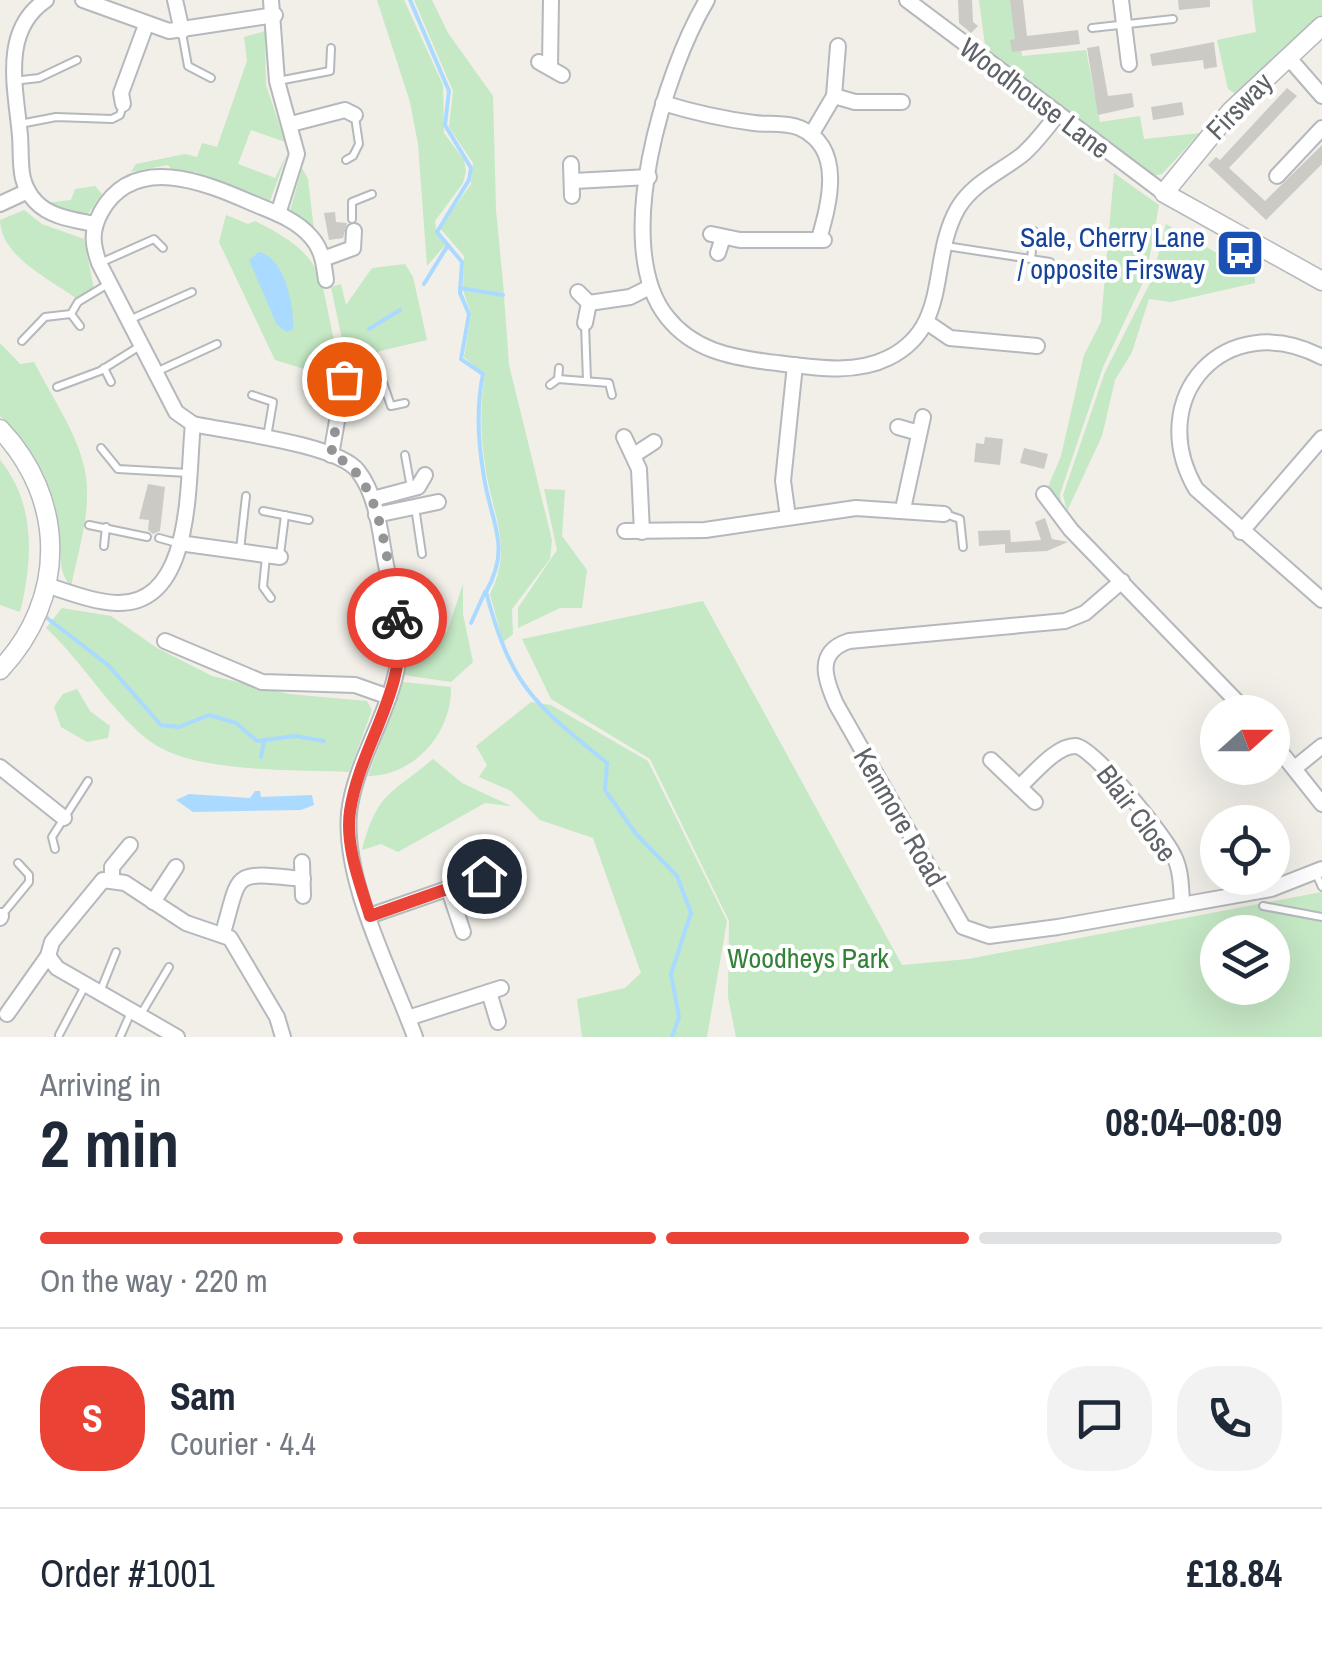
<!DOCTYPE html>
<meta charset="utf-8">
<style>
:root{--surface:#fff;--page:#f2f2f3;--text:#1f2937;--muted:#747a83;--line:#e0e1e3;--accent:#ea4335}
body{margin:0;font-family:"Archivo Narrow",sans-serif;background:var(--page);color:var(--text);height:100vh;display:flex;flex-direction:column;font-size:38px;white-space:nowrap}
*{box-sizing:border-box;margin:0}
p{font-size:32px;color:var(--muted)}
.icon{flex:none;width:55px;height:55px;fill:none;stroke:currentColor;stroke-width:2;stroke-linecap:round;stroke-linejoin:round}
.map{position:relative;height:1037px;overflow:hidden}
.panel{display:flex;flex-direction:column;background:var(--surface);flex:1}
.panel>*{flex:none}
.needle{width:65px;rotate:69deg}
.fabs{position:absolute;left:1200px;top:695px;display:grid;gap:20px}
.fabs a{display:grid;place-items:center;width:90px;height:90px;border-radius:50%;background:var(--surface);box-shadow:0 10px 40px #0002;font-size:50px}
.pin{position:absolute;display:grid;place-items:center;width:85px;height:85px;color:#fff;margin:-42px;border:5px solid #fff;border-radius:50%;box-shadow:0 2px 10px #0007}
.courier{position:absolute;display:grid;place-items:center;width:100px;height:100px;margin:-50px;border:8px solid #ea4335;border-radius:50%;background:#fff;color:#222;box-shadow:0 2px 12px #0007}
.overview em{font-style:normal;font-weight:700}
.overview div{display:flex;flex-direction:column-reverse}
.overview{display:flex;align-items:center;justify-content:space-between;height:170px;padding:0 40px}
h1{font-size:65px;font-weight:700;line-height:75px}
.bar{display:grid;grid-template-columns:repeat(4,1fr);gap:15px 10px;align-content:center;height:120px;padding:0 40px}
.bar i{height:12px;border-radius:8px;background:var(--line)}
.bar .selected{background:var(--accent)}
.bar p{grid-column:span 4}
.line{display:flex;align-items:center;gap:25px;padding:0 40px;border-top:2px solid var(--line)}
.line div{flex:1}
.round{display:grid;place-items:center;flex:none;width:105px;height:105px;border-radius:40px;background:var(--page)}
.map>svg:first-child{display:block}
.green{fill:#c5e8c5;fill-rule:evenodd}
.water{fill:#aadaff}
.lines{fill:none;stroke-linecap:round;stroke-linejoin:round}
.stream{stroke:#aadaff;stroke-width:4}
.building{fill:#cccac5}
.service-casing{stroke:#b5b8bc;stroke-width:10}
.minor-casing{stroke:#b5b8bc;stroke-width:18}
.tertiary-casing{stroke:#b5b8bc;stroke-width:21}
.service{stroke:#fff;stroke-width:6}
.minor{stroke:#fff;stroke-width:14}
.tertiary{stroke:#fff;stroke-width:18}
.done{stroke:#929495;stroke-width:10;stroke-dasharray:0 18}
.route{stroke:#ea4335;stroke-width:12}
.labels{text-anchor:middle;stroke-width:8;stroke-linejoin:round;paint-order:stroke}
.street-label{font-size:28px;fill:#5f6368;stroke:#fff}
.transit-label{font-size:28px;fill:#164399;stroke:#fff;text-anchor:end}
.park-label{font-size:28px;fill:#348238;stroke:#fff}
</style>
<div class="map">
<svg width="1322" height="1037" viewBox="0 0 1322 1037">
<rect width="100%" height="100%" fill="#f1efe8"/>
<g class="green">
<path d="M377,0h27l39,85 1,48 20,27 2,11 -3,12 -28,38 2,14 9,9 -19,22 -9,-122 -8,-42z"/>
<path d="M414,0h18l16,33 45,63 3,114 8,83 -41,-6 1,-31 -24,-28 31,-44 2,-21 -24,-36 4,-36z"/>
<path d="M979,0h37l6,56 64,-6 14,72 40,-6 4,23 56,-6 -38,41 -14,3 -162,-124z"/>
<path d="M1252,0h70v21l-85,74 -9,-6 -11,-49 39,-8z"/>
<path d="M265,31l1,54 19,57 -34,-12 -13,34 37,14 12,-24 -17,47 -75,-29 -21,-1 -6,-6 -37,7 5,-8 49,-10 12,3 5,-14 15,4 30,-86 -3,-24z"/>
<path d="M302,168l6,11 6,51 -24,-19z"/>
<path d="M1114,173l45,32 -13,71 -43,91 -43,127 2,16 -14,-23 13,-31 23,-101 17,-33z"/>
<path d="M95,186l7,8 -15,21 -31,-5 -10,-7 25,-3 4,-11z"/>
<path d="M24,210l18,14 42,15 10,50 -17,10c-26,-19 -77,-43 -77,-79z"/>
<path d="M226,215l22,9 7,-3c71,35 64,52 80,124l-7,2 6,31 -59,-18 -56,-118z"/>
<path d="M1166,224l89,51v8l-84,19 -22,-3 -17,53 -17,28 -13,56 -35,75 -4,-16 42,-123 47,-93z"/>
<path d="M405,264l8,13 14,63 -47,11 -26,13 -6,-21 -5,1 -12,-57 10,-3 5,21 26,-37z"/>
<path d="M463,290l41,7 5,68 43,175 -2,19 -38,50 1,25 -10,8 -13,-48c21,-42 7,-70 -2,-112 -7,-33 -9,-74 -3,-107l-21,-18 7,-43z"/>
<path d="M0,343l20,21 14,-2c18,36 46,74 52,115 5,35 -8,75 -15,110 -15,-18 -9,-37 -12,-60 -6,-44 -27,-82 -59,-111z"/>
<path d="M0,460c36,44 33,100 20,152l-20,-7z"/>
<path d="M544,489l21,1 -3,46 25,34 -5,38h-22l-42,20v-20l39,-58z"/>
<path d="M463,584v30l10,48 -22,20 -47,-7 5,-20 38,-23z"/>
<path d="M703,601l199,364 66,-6 354,-67v145h-586l-8,-40 1,-76 -79,-162 -99,-60 -29,-60zM1218,932h54v56h-54z"/>
<path d="M62,608l49,8 46,32 55,28 77,18 78,7 5,9 -23,62c-53,-3 -154,2 -198,-30 -40,-30 -68,-80 -105,-114z"/>
<path d="M403,682l48,5c1,46 -37,89 -83,89z"/>
<path d="M77,689l13,22 20,15 -2,12 -21,4 -26,-15 -7,-20 9,-13z"/>
<path d="M531,702l20,3 97,56 79,160 -20,116h-125l-5,-38 48,-11 16,-15 -48,-135 -53,-18 -29,-29 -32,-14 8,-12 -11,-19z"/>
<path d="M433,759l29,24 49,23 -26,-3 -87,49 -17,-8 -19,6c16,-60 29,-55 71,-91z"/>
</g>
<g class="water">
<path d="M259,252c26,6 35,53 34,77l-6,3 -10,-7 -28,-65z"/>
<path d="M255,791h5l1,6 51,-2 2,10 -13,5 -108,2 -17,-12 13,-6 61,4z"/>
</g>
<g class="lines">
<g class="stream">
<path d="M410,0l39,91 -4,34 26,43 -2,12 -32,52 25,30 -2,31 9,21 -8,45 22,15c-7,34 -5,69 1,103 7,47 28,68 2,115 25,94 47,111 121,171l-2,27 31,44 41,42 14,37 -20,61 8,43 -7,20"/>
<path d="M424,284l24,-39"/>
<path d="M460,288l43,7"/>
<path d="M369,329l31,-19"/>
<path d="M47,618l61,47 53,60 18,2 30,-12 27,8 21,18 38,-5 29,5"/>
<path d="M471,623l14,-31"/>
<path d="M261,757l3,-16"/>
</g>
</g>
<g class="building">
<path d="M958,0h14l1,22 5,4 -7,7 -12,-10z"/>
<path d="M1010,0h13l4,36 51,-6 2,14 -68,8 -2,-12 5,-1z"/>
<path d="M1178,0h32v7l-31,3z"/>
<path d="M1214,42l3,25 -13,2 -1,-9 -51,6 -2,-12z"/>
<path d="M1099,46l9,50 24,-3 2,14 -36,8 -11,-67z"/>
<path d="M1287,88l10,8 -68,72 36,33 57,-56v19l-56,56 -58,-55 8,-8 4,3z"/>
<path d="M1182,102l2,13 -31,5 -2,-13z"/>
<path d="M335,212l1,10 11,1 -4,15 -14,2 -5,-27z"/>
<path d="M985,437l18,2 -3,26 -26,-3 2,-19 8,1z"/>
<path d="M1024,448l24,6 -4,15 -24,-6z"/>
<path d="M148,484l17,3 -5,44 -7,3 -5,-4 1,-10 -10,-1z"/>
<path d="M1045,518l7,21 16,3 -21,9 -42,2v-9l-26,2 -1,-15 32,-1 1,12 30,-2 -6,-18z"/>
</g>
<g class="lines">
<g class="service-casing">
<g id="service">
<path d="M1092,28l81,-9"/>
<path d="M182,33l6,33 23,12"/>
<path d="M13,81l26,-3 38,-18"/>
<path d="M278,81l52,-10 1,-23"/>
<path d="M20,124l36,-7 56,2 8,-4 3,-10"/>
<path d="M346,160l7,-4 6,-12 -4,-27"/>
<path d="M352,219v-17l20,-8"/>
<path d="M946,246l104,16"/>
<path d="M1031,259l3,-28"/>
<path d="M100,263l54,-24 9,9"/>
<path d="M71,314l9,12"/>
<path d="M129,320l63,-28"/>
<path d="M585,324l2,57"/>
<path d="M22,341l23,-24 26,-3 7,-12 30,-18"/>
<path d="M104,368l7,14"/>
<path d="M373,368l7,6 11,32 14,-3"/>
<path d="M156,372l61,-28"/>
<path d="M558,379l51,4 3,12"/>
<path d="M550,385l8,-6 1,-11"/>
<path d="M57,387l43,-16 40,-25"/>
<path d="M252,395l21,7 -6,35"/>
<path d="M101,448l17,21 70,4"/>
<path d="M405,455l6,33"/>
<path d="M415,507l7,47"/>
<path d="M263,511l46,9"/>
<path d="M945,514l15,5 3,28"/>
<path d="M89,525l58,12"/>
<path d="M159,538l18,5"/>
<path d="M104,546l2,-19"/>
<path d="M240,550l6,-54"/>
<path d="M280,555l5,-40"/>
<path d="M266,556l-3,31 8,11"/>
<path d="M395,602l27,-9"/>
<path d="M55,849l-3,-12 36,-56"/>
<path d="M1316,874l6,13"/>
<path d="M1263,906l59,11"/>
<path d="M1,916l28,-34v-7l-11,-12"/>
<path d="M100,992l16,-40"/>
<path d="M141,1014l28,-47"/>
<path d="M59,1035l26,-49"/>
<path d="M120,1037l12,-27"/>
</g>
</g>
<g class="minor-casing">
<g id="minor">
<path d="M46,0c-46,31 -30,89 -26,136 2,25 -3,46 16,66 14,15 39,18 58,22"/>
<path d="M83,0l86,31 106,-16"/>
<path d="M175,0l7,31"/>
<path d="M271,0l6,81 20,73 -19,60"/>
<path d="M707,0c-42,70 -97,246 -40,317 26,33 63,40 101,45 38,4 84,14 120,-4 64,-31 40,-98 70,-150 15,-25 42,-36 64,-53 13,-11 24,-26 35,-40"/>
<path d="M907,0l257,193"/>
<path d="M1121,0l8,64"/>
<path d="M1288,57l34,39"/>
<path d="M539,62l23,13"/>
<path d="M550,65l1,-65"/>
<path d="M834,96l21,6h47"/>
<path d="M663,103c29,9 60,16 91,20 15,2 31,-1 46,5 45,20 29,76 19,111"/>
<path d="M123,104l-2,-11 25,-68"/>
<path d="M291,124l54,-14 10,5"/>
<path d="M811,135l23,-39 4,-50"/>
<path d="M571,164l1,32"/>
<path d="M1277,176l45,-48"/>
<path d="M574,181l75,-4"/>
<path d="M0,204l28,-13"/>
<path d="M711,234l29,6h84"/>
<path d="M718,253l5,-16"/>
<path d="M323,259l30,-11 1,-17"/>
<path d="M326,280c-2,-16 -4,-31 -15,-43 -15,-18 -38,-25 -59,-34 -48,-21 -118,-50 -151,9 -10,19 -9,31 -2,51l77,149 17,12c36,8 144,20 165,47 20,26 22,63 28,94 8,38 19,74 9,112 -11,45 -41,90 -46,136 -6,69 43,160 66,224"/>
<path d="M578,292l11,11 -4,20"/>
<path d="M589,303l41,-6 20,-10"/>
<path d="M928,323l22,15 87,8"/>
<path d="M1322,357c-97,-51 -179,41 -126,132l126,111"/>
<path d="M344,373l28,-5"/>
<path d="M898,427l21,6"/>
<path d="M624,437l15,32 3,63"/>
<path d="M331,455l13,-74 -6,-32"/>
<path d="M634,455l20,-13"/>
<path d="M1044,494l27,36 176,182"/>
<path d="M373,499l45,-12 7,-12"/>
<path d="M903,509l20,-92"/>
<path d="M376,515l62,-13"/>
<path d="M788,517l-5,-36 12,-116"/>
<path d="M625,531l80,-1 151,-22 88,6"/>
<path d="M1241,532l81,-94"/>
<path d="M179,543l101,14"/>
<path d="M1122,581l-37,32 -20,8 -216,20c-34,11 -24,38 -13,63l127,223 26,9 69,-9 213,-38 51,-20"/>
<path d="M49,586c22,7 45,16 68,17 78,2 70,-124 76,-179"/>
<path d="M165,641l97,41 93,3 34,12"/>
<path d="M1272,741l50,63"/>
<path d="M991,760l44,42"/>
<path d="M0,767l64,51"/>
<path d="M1296,767l26,-21"/>
<path d="M1019,787c14,-12 37,-42 57,-41 18,2 89,90 98,110 7,14 7,30 8,46"/>
<path d="M302,862l1,34"/>
<path d="M112,879v-12l18,-22"/>
<path d="M448,887l15,45"/>
<path d="M153,902l23,-35"/>
<path d="M369,916l115,-40"/>
<path d="M0,918l1,-2"/>
<path d="M223,933c18,-63 8,-61 80,-54"/>
<path d="M489,992l9,30"/>
<path d="M7,1014l41,-58"/>
<path d="M408,1018l93,-30"/>
<path d="M177,1037l-120,-69 -9,-12 4,-14 51,-62 22,3 61,40 44,15 47,79 6,20"/>
</g>
</g>
<g class="tertiary-casing">
<g id="tertiary">
<path d="M1322,26l-91,85 -67,82 158,88"/>
<path d="M0,429c67,71 67,170 0,241"/>
</g>
</g>
<use href="#service" class="service"/>
<use href="#minor" class="minor"/>
<use href="#tertiary" class="tertiary"/>
</g>
<g class="lines">
<path class="done" d="M344,379l-13,76c53,18 56,114 66,163"/>
<path class="route" d="M397,618c13,70 -37,126 -47,193 -5,35 10,72 20,105l114,-40"/>
</g>
<defs>
<g id="bus-square" transform="scale(2.5)"><rect x="-9" y="-9" width="18" height="18" rx="4" fill="#1a4fb4" stroke="#fff"/><path d="M-5-6H5V4H4V6H2V4H-2V6H-4V4H-5ZM-3.5-4V0h7V-4ZM-3.5 1.2v1.5H-2V1.2ZM2 1.2v1.5H3.5V1.2Z" fill="#fff"/></g>
</defs>
<g fill-rule="evenodd">
<use href="#bus-square" x="1240" y="253"/>
</g>
<g class="labels">
<g class="street-label">
<text transform="translate(1035 98) rotate(37)" y="10">Woodhouse Lane</text>
<text transform="translate(1239 106) rotate(-46)" y="10">Firsway</text>
<text transform="translate(1137 813) rotate(53)" y="10">Blair Close</text>
<text transform="translate(900 817) rotate(60)" y="10">Kenmore Road</text>
</g>
<g class="transit-label">
<text x="1205" y="247">Sale, Cherry Lane<tspan x="1205" dy="32">/ opposite Firsway</tspan></text>
</g>
<g class="park-label">
<text x="808" y="968">Woodheys Park</text>
</g>
</g>
</svg>
<div class="fabs">
<a><svg class="needle" viewBox="-14 -14 28 28"><path d="M0-13l5 13h-10z" fill="#e53935"/><path d="M0 13l5-13h-10z" fill="#747a83"/></svg></a>
<a><svg class="icon" aria-label="locate" viewBox="0 0 24 24"><circle cx="12" cy="12" r="6"/><path d="M12 2v4M12 18v4M2 12h4M18 12h4"/></svg></a>
<a><svg class="icon" aria-label="layers" viewBox="0 0 24 24"><path d="M12 4l9 5-9 5-9-5zM3 14l9 5 9-5"/></svg></a>
</div>
<div class="pin" style="left:344px;top:379px;background:#ea580c"><svg class="icon" aria-label="bag" viewBox="0 0 24 24"><path d="M5 8h14l-1 12H6zM9 8a3 3 0 0 1 6 0"/></svg></div>
<div class="pin" style="left:484px;top:876px;background:#1f2937"><svg class="icon" aria-label="home" viewBox="0 0 24 24"><path d="M3 11l9-7 9 7M6 9v11h12V9"/></svg></div>
<div class="courier" style="left:397px;top:618px"><svg class="icon" aria-label="bike" viewBox="0 0 24 24"><circle cx="6" cy="16" r="4"/><circle cx="18" cy="16" r="4"/><path d="M6 16l4-8h5l3 8M10 8l3 8H6M13 5h3"/></svg></div>
</div>
<section class="panel">
<div class="overview"><div><h1>2 min</h1><p>Arriving in</p></div><em>08:04–08:09</em></div>
<div class="bar"><i class="selected"></i><i class="selected"></i><i class="selected"></i><i></i><p>On the way · 220 m</p></div>
<div class="line" style="height:180px"><b class="round" style="background:var(--accent);color:#fff">S</b><div><b>Sam</b><p>Courier · 4.4</p></div><a class="round"><svg class="icon" aria-label="chat" viewBox="0 0 24 24"><path d="M4 5h16v11H9l-5 4z"/></svg></a><a class="round"><svg class="icon" aria-label="phone" viewBox="0 0 24 24"><path d="M5 4h4l2 5-3 2q2 4 5 5l2-3 5 2v4C11 20 4 13 5 4z"/></svg></a></div>
<div class="line" style="height:130px"><div>Order #1001</div><b>£18.84</b></div>
</section>
